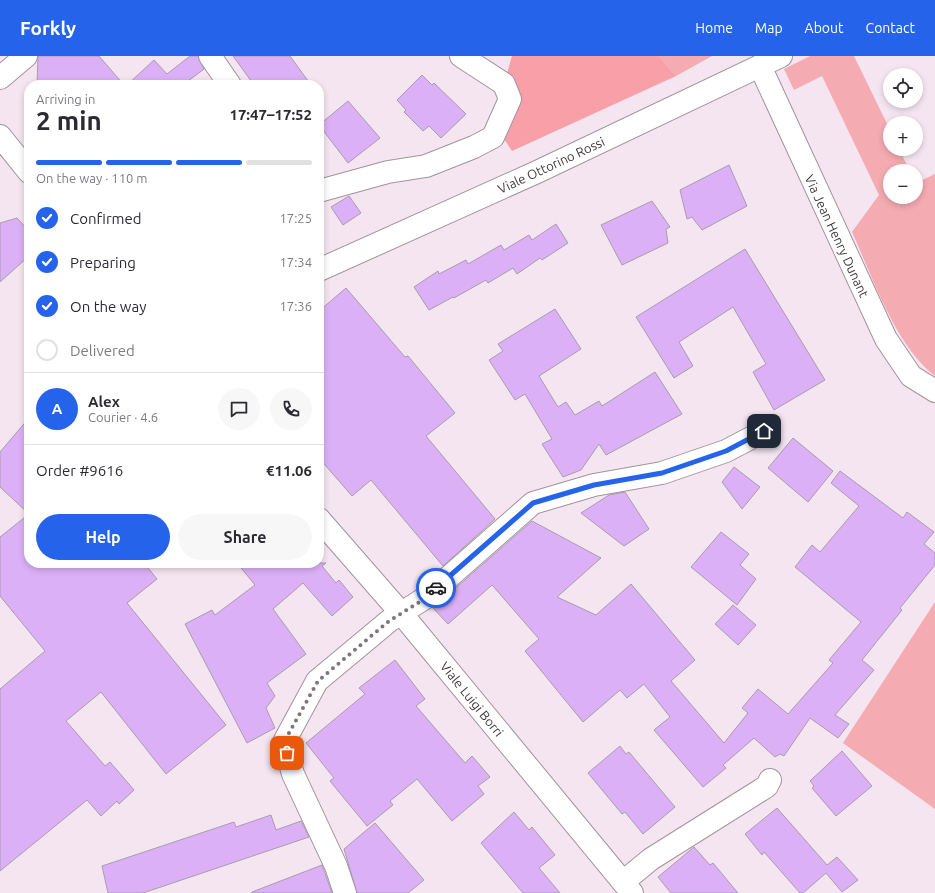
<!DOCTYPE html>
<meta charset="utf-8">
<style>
:root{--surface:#fff;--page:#f7f7f7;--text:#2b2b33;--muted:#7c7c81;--line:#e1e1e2;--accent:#2563eb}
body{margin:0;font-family:Ubuntu,sans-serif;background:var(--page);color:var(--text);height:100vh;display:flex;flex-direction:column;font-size:15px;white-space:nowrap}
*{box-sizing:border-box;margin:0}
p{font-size:13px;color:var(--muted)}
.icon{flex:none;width:22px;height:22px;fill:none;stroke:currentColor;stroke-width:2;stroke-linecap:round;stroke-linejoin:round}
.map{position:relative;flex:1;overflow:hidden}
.sheet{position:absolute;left:24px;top:24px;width:300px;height:488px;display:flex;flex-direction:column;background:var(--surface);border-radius:16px;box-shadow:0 2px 6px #0003}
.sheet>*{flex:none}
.tools{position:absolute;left:883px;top:12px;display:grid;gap:8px}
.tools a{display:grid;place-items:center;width:40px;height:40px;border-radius:50%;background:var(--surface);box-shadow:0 2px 6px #0003;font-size:20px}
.pin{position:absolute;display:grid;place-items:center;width:34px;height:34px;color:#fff;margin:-17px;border-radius:8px;box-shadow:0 2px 6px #0006}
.courier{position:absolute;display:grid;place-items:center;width:40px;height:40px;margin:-20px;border:3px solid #2563eb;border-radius:50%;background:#fff;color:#222;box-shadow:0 1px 5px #0007}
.head em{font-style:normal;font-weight:700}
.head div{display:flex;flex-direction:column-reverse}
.head{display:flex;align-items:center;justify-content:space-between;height:68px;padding:0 12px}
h1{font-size:26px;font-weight:700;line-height:30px}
.bar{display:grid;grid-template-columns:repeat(4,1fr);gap:6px 4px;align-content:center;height:48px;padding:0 12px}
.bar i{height:5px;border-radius:3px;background:var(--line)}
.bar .active{background:var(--accent)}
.bar p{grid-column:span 4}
.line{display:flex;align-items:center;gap:10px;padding:0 12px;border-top:1px solid var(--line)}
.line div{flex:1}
.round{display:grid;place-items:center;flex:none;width:42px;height:42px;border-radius:21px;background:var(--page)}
ol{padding:0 12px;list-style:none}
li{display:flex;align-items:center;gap:12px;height:44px}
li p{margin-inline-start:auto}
li .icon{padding:4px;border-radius:50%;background:var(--accent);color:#fff;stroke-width:4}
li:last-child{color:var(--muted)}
li i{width:22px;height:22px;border:2px solid var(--line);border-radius:50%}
.button{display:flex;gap:8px;margin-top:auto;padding:8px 12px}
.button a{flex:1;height:46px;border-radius:24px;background:var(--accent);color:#fff;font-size:16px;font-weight:700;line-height:46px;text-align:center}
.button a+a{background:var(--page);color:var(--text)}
header{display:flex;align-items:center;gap:24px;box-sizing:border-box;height:56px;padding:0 20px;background:var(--accent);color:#fff}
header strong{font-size:19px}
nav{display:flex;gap:22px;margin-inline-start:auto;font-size:14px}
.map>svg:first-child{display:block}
.green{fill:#f4abb1}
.forest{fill:#f99fa8}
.building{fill:#dcb0f6;stroke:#a79dad}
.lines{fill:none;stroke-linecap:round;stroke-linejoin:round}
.minor-casing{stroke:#a2939f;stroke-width:24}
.secondary-casing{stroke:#a2939f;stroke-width:24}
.minor{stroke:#fff;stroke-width:22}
.secondary{stroke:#fff;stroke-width:22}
.done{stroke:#7f767d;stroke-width:4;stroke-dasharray:0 7.2}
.route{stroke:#2563eb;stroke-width:5}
.labels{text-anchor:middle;stroke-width:4;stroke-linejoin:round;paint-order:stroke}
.street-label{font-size:13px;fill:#403a3f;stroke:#fff}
</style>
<header>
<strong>Forkly</strong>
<nav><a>Home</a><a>Map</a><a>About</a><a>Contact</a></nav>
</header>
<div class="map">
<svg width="935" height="837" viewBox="0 0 935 837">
<rect width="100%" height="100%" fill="#f5e5f1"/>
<g class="green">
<path d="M659,0h53l-36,20z"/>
<path d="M810,0h44l36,74v19h9l11,22h-20v26h26v-14l19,-9v202c-40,-31 -62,-98 -83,-144l27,-37 -57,-119 -28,14 -10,-21z"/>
<path d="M935,546v207l-92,-66z"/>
</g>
<path class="forest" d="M512,0h147l17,20 -164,75 -10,-15 15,-25 -5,-28 -6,-6z"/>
<g class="building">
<path d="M38,0h61l25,29h-87z"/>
<path d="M190,0h8l6,13 -21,16h-56l27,-25 13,14z"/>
<path d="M233,0h57l21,29h-57z"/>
<path d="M422,19l10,10 2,-2 32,31 -25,24 -12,-12 -6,5 -19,-19 2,-2 -9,-10z"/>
<path d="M348,45l32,37 -32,25 -29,-38z"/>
<path d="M729,109l18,41 -45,24 -10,-13 -5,2 -7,-29z"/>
<path d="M349,140l12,17 -18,12 -12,-18z"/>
<path d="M652,145l18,26 -4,2 2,14 -46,22 -21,-40z"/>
<path d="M17,162l12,13v25l-29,26v-59z"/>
<path d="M556,168l12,19 -26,17 -2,-2 -23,16 -4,-6 -25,15 -2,-3 -32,18 -1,-1 -24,13 -15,-23 24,-16 1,3 27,-14 2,4 33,-19 3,5 25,-15 3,5z"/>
<path d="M745,193l80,131 -51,30 -21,-38 13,-8 -33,-57 -54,35 14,24 -19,12 -38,-61z"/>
<path d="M346,232l59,69 3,-1 47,57 -29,23 69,83 -52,47 -72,-86 -19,16 -33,-38v-147z"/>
<path d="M555,253l26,40 -42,27 19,31 8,-5 9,13 24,-14 3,5 53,-34 27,42 -76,41 -7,-11 -18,26 -18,7 -21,-33 10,-5 -27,-45 -10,6 -26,-40 14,-9 -5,-7z"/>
<path d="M29,362v145h115l13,16 -30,24 99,122 -60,49 -65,-82 -35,29 39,45 5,-4 24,28 -15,14 -2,-3 -16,15 -14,-16 -87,71v-182l45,-38 -45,-55v-59l29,-23 -29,-27v-35z"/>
<path d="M793,382l40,33 -25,31 -40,-34z"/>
<path d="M734,411l26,20 -18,22 -20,-27z"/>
<path d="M840,415l63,47 4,-6 27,20 -10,12 11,9v12l-35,43 2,2 -40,50 12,10 -39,45 14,9 -11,14 -28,-20 -26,38 -4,-2 -5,3 -21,-19 -31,27 3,3 -23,19 -49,-57 16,-13 -26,-33 -17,14 -7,-8 -37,32 -58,-71 14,-12 -47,-54 -44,39 -15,-16 99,-87 69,37 -44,39 39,18 35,-31 64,76 -24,21 53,62 24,-30 -6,-5 16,-19 30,25 45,-51 -4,-3 32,-38 -66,-55 17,-22 8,7 39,-46 -28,-23z"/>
<path d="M625,436l24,37 -25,17 -43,-33 28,-18z"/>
<path d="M721,476l28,22 -9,11 16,14 -19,26 -46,-38z"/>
<path d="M237,507h89l-4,3 14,17 3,-3 14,17 -21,19 -29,-33 -30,26 33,45 -39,29 8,13 -9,12 9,20 -28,15 -62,-119 27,-14 3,5 40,-30z"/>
<path d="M733,549l23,20 -18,20 -23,-21z"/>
<path d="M395,604l30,39 -9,7 49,57 7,-7 18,21 -12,9 6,8 -32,27 -35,-42 -27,22 3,4 -26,21 -37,-45 4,-3 -28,-35 59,-49 -6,-6z"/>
<path d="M620,690l6,8 3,-2 46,55 -32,27 -18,-22 -3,2 -34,-41z"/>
<path d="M842,695l30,35 -36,30 -24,-28 2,-2 -4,-5z"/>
<path d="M777,752l50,57 10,-8 21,23 -16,12 -16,-19 -23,20h-3l-36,-41 -2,3 -17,-21z"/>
<path d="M514,756l15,18 3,-3 23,28 -16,13 21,25h-37l-42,-50z"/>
<path d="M271,759l5,15 25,-9 8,16 -166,56h-35l-6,-27 132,-44 2,5z"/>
<path d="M375,767l49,57 -16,13h-51l-13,-44z"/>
<path d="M694,791l16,18 3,-2 25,30h-67l-13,-16z"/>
<path d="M322,809l10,28h-80v-1z"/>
</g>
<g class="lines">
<g class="minor-casing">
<g id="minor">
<path d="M210,0l20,29"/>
<path d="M760,10l126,273 25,37 24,15"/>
<path d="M0,22l26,-22"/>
<path d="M319,135l69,-19 38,-6 48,-19 19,-10 17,-38 -6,-15 -43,-28"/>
<path d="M319,214l218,-98 244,-116"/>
<path d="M623,826l28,-23 110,-69 6,-4 3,-6"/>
<path d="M345,837l-9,-27 -43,-92 -9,-32 33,-61 72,-60 36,-23 108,-95 61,-18 68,-12 64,-22 38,-20"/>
</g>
</g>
<g class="secondary-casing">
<g id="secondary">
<path d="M0,80l29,36"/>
<path d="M319,463l82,94 231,280"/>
</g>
</g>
<use href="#minor" class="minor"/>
<use href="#secondary" class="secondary"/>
</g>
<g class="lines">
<path class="done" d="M287,697l-3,-11 34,-61 71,-60 29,-18 18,-15"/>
<path class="route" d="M436,532l97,-85 61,-18 68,-12 64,-22 38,-20"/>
</g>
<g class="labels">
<g class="street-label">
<text transform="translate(551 109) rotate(-25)" y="5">Viale Ottorino Rossi</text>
<text transform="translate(837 180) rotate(65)" y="5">Via Jean Henry Dunant</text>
<text transform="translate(472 643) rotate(51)" y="5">Viale Luigi Borri</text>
</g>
</g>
</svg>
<div class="tools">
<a><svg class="icon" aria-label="locate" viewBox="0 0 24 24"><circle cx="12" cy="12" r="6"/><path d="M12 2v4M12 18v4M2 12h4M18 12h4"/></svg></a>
<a>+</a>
<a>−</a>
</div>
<div class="pin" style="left:287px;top:697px;background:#ea580c"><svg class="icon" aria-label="bag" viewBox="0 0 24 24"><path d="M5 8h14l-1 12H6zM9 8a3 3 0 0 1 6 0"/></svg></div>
<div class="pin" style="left:764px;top:375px;background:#1f2937"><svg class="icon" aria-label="home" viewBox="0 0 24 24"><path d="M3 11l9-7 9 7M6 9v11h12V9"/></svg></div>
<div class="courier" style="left:436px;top:532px"><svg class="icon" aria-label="car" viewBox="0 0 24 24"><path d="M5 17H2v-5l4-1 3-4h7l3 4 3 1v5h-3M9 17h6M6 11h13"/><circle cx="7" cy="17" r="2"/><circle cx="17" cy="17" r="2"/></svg></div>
<section class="sheet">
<div class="head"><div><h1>2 min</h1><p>Arriving in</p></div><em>17:47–17:52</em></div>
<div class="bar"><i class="active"></i><i class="active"></i><i class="active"></i><i></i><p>On the way · 110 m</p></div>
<ol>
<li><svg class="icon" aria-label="check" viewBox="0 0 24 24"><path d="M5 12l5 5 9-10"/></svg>Confirmed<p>17:25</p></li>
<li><svg class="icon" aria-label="check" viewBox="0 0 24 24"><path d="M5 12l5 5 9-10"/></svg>Preparing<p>17:34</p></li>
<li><svg class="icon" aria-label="check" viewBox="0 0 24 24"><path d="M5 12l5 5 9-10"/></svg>On the way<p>17:36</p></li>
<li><i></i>Delivered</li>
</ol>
<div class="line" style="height:72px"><b class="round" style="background:var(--accent);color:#fff">A</b><div><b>Alex</b><p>Courier · 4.6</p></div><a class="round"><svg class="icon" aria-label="chat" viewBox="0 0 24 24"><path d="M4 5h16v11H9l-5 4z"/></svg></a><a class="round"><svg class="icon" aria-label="phone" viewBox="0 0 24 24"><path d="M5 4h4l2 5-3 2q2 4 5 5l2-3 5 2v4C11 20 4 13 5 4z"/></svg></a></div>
<div class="line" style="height:52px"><div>Order #9616</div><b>€11.06</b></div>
<div class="button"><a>Help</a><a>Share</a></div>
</section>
</div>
